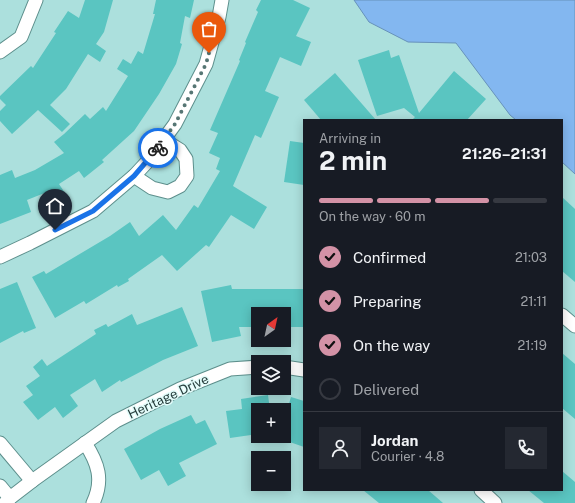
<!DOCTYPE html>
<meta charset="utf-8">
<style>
:root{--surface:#171b24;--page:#242831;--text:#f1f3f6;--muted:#9ea1a6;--line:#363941;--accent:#d392a6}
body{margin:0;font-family:"Public Sans",sans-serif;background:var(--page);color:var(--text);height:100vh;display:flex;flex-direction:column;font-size:15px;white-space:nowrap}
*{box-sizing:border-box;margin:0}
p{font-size:13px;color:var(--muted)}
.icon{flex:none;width:22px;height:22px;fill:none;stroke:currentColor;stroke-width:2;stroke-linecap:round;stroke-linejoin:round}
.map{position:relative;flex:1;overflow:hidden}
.side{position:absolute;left:303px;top:119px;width:260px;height:372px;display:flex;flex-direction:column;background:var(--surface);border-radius:0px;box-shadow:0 2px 10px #0003}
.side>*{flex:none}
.needle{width:26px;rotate:33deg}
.fabs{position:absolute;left:251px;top:307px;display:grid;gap:8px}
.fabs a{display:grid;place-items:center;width:40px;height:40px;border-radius:0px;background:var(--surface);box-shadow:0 2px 10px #0003;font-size:20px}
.pin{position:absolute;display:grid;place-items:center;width:34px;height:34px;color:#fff;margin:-41px -17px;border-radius:50% 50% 50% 0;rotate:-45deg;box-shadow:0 0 4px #0007}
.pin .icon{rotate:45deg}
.courier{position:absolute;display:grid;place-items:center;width:40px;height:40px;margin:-20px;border:3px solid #1a73e8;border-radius:50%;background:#fff;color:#222;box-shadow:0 1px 5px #0007}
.headline em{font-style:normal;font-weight:700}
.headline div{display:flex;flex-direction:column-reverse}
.headline{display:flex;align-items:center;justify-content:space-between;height:68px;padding:0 16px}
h1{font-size:26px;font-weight:700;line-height:30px}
.bar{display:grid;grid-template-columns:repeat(4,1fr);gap:6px 4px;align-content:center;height:48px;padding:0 16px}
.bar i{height:5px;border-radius:3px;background:var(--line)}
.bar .current{background:var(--accent)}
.bar p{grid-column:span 4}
.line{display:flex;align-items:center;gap:10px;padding:0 16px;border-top:1px solid var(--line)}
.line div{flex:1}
.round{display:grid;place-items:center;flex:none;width:42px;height:42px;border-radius:0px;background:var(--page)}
ol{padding:0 16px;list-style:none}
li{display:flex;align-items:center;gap:12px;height:44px}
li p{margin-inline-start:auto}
li .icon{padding:4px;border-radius:50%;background:var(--accent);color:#111;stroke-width:4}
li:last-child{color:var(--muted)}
li i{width:22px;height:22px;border:2px solid var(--line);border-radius:50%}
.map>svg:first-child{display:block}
.water{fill:#83b7f0;stroke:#6792ba}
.building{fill:#5ac5c1}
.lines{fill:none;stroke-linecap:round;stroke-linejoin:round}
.minor-casing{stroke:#5d8f8c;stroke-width:15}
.minor{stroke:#fff;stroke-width:13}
.done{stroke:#567674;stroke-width:4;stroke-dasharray:0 7.2}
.route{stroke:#1a73e8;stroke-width:5}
.labels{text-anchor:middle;stroke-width:3;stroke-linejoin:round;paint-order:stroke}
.street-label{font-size:13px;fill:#273d3c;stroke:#e2fcfa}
</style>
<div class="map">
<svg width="575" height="503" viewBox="0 0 575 503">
<rect width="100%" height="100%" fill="#ace0dd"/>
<path class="water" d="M354,0h221v174l-13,-12v-42h-46l-6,-5 -54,-72 -48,-1 -39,-20z"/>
<g class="building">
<path d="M85,0h28l-9,32 -8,12 10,7 -6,11 -12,-8 -22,35 -16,16 20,19 -8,8 -24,-22 -26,24 -12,-13v-10l6,-6 -6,-6v-3l31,-30 2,2 23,-35 -2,-1 14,-21 11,7z"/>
<path d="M156,0h38l-4,18 -5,-2 -5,27 2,1 -6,20 -17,30 -25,37 -32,29 2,2 -20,16 -5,-7 -20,13 6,9 -13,7 -5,-8 -20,8 4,12 -31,12v-49l12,-5 3,8 20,-8 29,-17 -10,-11 10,-8 21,-20 5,5 13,-12 3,4 22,-35 -11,-7 6,-10 8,5 7,-13 5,3 12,-40h-2z"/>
<path d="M261,0h32l17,8 -14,28 15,6 -10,24 -21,-9 -15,34 14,6 -18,41 -6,-3 -22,51 34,21 -13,22 -23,-14 -22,32 -3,-2 -29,26 -15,-16 -34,24 1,2 -11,6 -1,-2 -31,19 -2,-3 -29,17 -23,-41 12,-6 2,3 64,-38 20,-14 9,14 24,-21 13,15 18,-25 4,3 22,-37 -4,-2 4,-11 -11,-5 9,-20 -8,-3 30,-69 -1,-1 7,-17 -1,-1 13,-30 -2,-2z"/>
<path d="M389,50l2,8 8,-3 20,58 35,-42 32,28 -19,21h-55l3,-3 -11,-9 -27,8 -19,-56z"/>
<path d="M335,73l41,47h-55l-17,-20z"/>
<path d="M290,141l14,2v42l-20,-3z"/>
<path d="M562,197l13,12v73l-13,-11z"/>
<path d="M17,282l19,46 -12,5 -1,-2 -23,12v-54z"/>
<path d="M231,285l1,4h72v38h-20v-13h-26v13h-19l2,9 -29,6 -11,-51z"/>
<path d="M182,307l16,39 -35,14 -42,22 -1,-2 -18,12 -7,-13 -25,16 8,11 -15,12 -8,-11 -17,13 -15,-18 10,-7 -7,-9 14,-10 -7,-9 9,-8 5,7 49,-32 -2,-4 12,-6 2,3 24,-13 5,11z"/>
<path d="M562,353l13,11v55l-13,-11z"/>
<path d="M268,395l2,15h-12v24l-28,4 -4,-27 16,-2 -1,-10z"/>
<path d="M291,397l13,4v46l-20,-7v-20z"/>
<path d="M191,415l5,9 9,-4 12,24 -38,19 7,13 -18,10 -9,-16 -18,10 -17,-31 36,-20z"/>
<path d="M562,471l13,11v21h-31l-16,-13h34z"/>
<path d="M363,490h65l15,13h-64z"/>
</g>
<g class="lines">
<g class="minor-casing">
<g id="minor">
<path d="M0,52l21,-15 15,-37"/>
<path d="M134,176l18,12 16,4 12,-6 7,-10 -1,-17 -6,-9 -16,-10"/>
<path d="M0,257l30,-14 63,-32 41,-35 14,-15 27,-37 31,-60 13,-47 3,-17"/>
<path d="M562,315l13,11"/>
<path d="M284,367l20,3"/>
<path d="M0,443l32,38"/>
<path d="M85,443c13,20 19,37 8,60"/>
<path d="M0,486l10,12"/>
<path d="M481,490l14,13"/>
<path d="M5,503l5,-5 22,-17 84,-60 64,-32 50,-20 28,-2"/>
</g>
</g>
<use href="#minor" class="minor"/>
</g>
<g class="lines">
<path class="done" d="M158,148l17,-24 31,-60 3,-11"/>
<path class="route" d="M55,230l38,-19 41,-35 24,-28"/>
</g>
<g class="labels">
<g class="street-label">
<text transform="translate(168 396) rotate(-25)" y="5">Heritage Drive</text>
</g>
</g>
</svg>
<div class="fabs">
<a><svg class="needle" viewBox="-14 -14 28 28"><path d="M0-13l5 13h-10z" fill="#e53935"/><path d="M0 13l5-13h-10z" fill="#9ea1a6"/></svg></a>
<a><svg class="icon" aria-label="layers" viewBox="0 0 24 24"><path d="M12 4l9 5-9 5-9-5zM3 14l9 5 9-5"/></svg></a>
<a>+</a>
<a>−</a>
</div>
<div class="pin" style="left:209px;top:53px;background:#ea580c"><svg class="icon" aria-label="bag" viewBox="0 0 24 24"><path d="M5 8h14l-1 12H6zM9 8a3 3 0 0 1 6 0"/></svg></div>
<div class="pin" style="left:55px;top:230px;background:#1f2937"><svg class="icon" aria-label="home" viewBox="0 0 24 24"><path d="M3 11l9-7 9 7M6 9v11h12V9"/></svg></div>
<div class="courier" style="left:158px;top:148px"><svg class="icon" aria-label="bike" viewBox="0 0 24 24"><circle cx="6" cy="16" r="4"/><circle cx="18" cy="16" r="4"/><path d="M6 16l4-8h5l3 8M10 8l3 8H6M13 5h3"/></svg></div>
<section class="side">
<div class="headline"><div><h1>2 min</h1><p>Arriving in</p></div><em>21:26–21:31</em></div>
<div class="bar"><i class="current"></i><i class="current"></i><i class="current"></i><i></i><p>On the way · 60 m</p></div>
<ol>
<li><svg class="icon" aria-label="check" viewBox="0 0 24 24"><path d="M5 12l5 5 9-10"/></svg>Confirmed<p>21:03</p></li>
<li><svg class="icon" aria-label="check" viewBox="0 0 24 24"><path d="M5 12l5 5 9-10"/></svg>Preparing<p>21:11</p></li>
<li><svg class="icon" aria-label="check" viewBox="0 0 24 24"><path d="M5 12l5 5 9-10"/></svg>On the way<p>21:19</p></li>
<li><i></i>Delivered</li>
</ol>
<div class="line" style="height:72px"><a class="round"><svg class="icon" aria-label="person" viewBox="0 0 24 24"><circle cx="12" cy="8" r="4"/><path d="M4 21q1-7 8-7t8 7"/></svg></a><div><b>Jordan</b><p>Courier · 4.8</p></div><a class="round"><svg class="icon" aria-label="phone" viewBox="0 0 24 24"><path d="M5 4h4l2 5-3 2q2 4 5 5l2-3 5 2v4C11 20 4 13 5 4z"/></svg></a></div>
</section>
</div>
